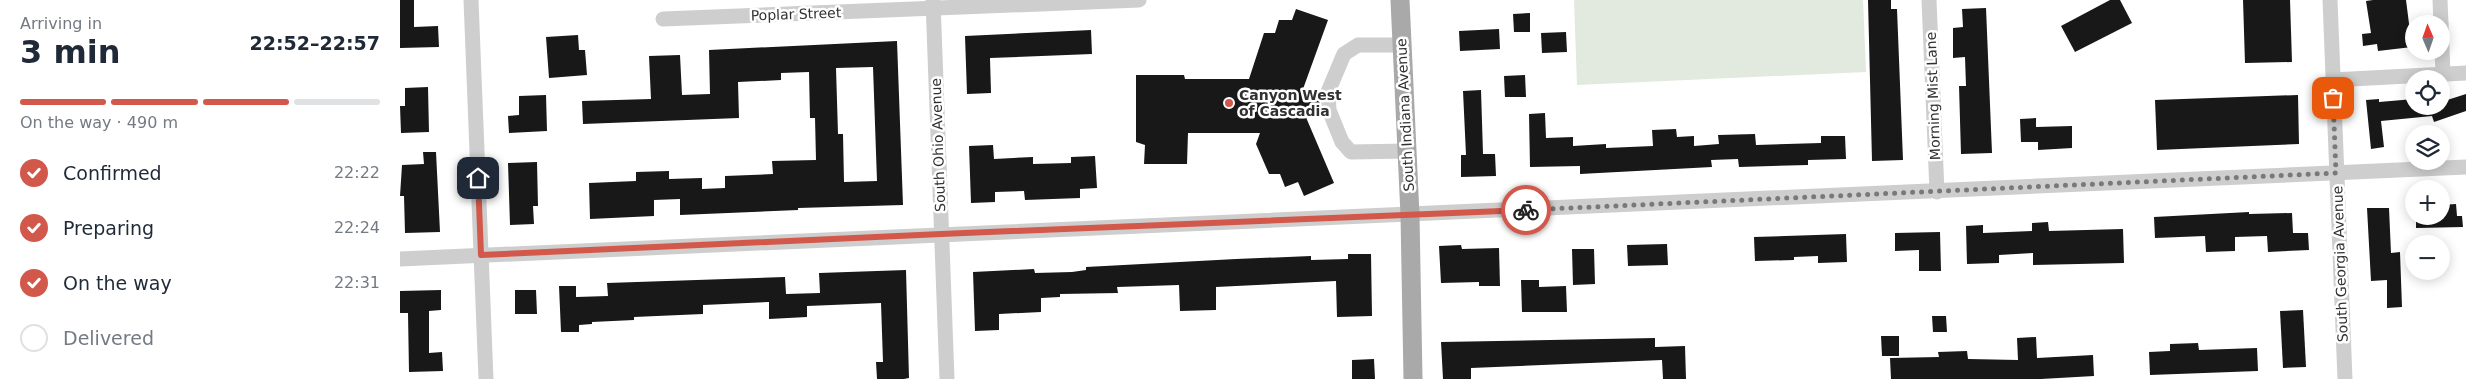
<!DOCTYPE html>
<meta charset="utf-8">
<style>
:root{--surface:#fff;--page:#f6f6f7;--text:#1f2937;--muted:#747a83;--line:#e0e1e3;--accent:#d1584a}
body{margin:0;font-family:"DejaVu Sans",sans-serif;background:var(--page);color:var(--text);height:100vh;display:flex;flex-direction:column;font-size:19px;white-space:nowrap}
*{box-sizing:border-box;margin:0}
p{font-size:16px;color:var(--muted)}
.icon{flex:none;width:28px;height:28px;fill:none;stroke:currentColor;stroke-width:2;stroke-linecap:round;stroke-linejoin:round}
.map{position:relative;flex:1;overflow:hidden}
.details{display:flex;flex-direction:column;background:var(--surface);width:400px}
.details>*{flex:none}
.needle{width:32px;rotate:358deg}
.fabs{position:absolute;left:2005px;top:15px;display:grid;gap:10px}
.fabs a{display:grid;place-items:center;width:45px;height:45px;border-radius:50%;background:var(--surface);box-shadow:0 2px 12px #0003;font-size:25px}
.pin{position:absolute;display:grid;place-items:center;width:42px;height:42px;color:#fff;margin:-21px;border-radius:10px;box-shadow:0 2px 8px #0006}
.courier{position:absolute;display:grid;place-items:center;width:50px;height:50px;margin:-25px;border:4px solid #d1584a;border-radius:50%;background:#fff;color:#222;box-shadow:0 1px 6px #0007}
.overview em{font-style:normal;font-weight:700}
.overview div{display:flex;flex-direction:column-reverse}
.overview{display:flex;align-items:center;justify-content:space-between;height:85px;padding:0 20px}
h1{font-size:32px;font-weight:700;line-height:38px}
.bar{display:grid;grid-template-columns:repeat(4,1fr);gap:8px 5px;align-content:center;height:60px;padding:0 20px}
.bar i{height:6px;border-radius:4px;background:var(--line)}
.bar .selected{background:var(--accent)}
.bar p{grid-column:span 4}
ol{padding:0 20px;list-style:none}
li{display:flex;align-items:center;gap:15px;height:55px}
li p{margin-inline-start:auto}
li .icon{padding:5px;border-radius:50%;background:var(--accent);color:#fff;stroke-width:4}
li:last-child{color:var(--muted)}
li i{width:28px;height:28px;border:2px solid var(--line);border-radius:50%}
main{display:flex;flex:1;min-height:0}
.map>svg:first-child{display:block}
.green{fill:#e2e9de}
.building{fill:#181818;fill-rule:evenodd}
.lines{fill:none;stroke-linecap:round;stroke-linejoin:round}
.minor{stroke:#cecece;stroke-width:15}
.major{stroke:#a9a9a9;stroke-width:19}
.done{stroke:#797979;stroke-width:5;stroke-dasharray:0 9}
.route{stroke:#d1584a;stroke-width:6}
.poi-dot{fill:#d1584a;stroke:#fff;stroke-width:2}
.labels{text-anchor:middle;stroke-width:5;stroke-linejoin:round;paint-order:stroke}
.street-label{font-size:14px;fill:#313131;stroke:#fff}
.poi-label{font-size:14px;font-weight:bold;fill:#313131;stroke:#fff;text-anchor:start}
</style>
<main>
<section class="details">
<div class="overview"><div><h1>3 min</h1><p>Arriving in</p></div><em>22:52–22:57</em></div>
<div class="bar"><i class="selected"></i><i class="selected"></i><i class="selected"></i><i></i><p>On the way · 490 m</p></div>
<ol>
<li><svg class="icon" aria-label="check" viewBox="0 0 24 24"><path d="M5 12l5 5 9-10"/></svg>Confirmed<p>22:22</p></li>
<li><svg class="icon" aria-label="check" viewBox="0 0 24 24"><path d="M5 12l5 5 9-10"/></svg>Preparing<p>22:24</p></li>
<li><svg class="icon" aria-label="check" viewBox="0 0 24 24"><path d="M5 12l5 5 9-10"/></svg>On the way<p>22:31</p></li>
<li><i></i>Delivered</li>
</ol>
</section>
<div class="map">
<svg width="2066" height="379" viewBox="0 0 2066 379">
<rect width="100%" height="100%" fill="#fff"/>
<path class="green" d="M1174,0h289l3,72 -289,13z"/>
<g class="building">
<path d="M0,0h14v27l24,-1 1,21 -39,1z"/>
<path d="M1468,0h23v9h6l6,151 -31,1z"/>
<path d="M1710,0h10l12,23 -57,29 -14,-26z"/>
<path d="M1843,0h47l2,62 -47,1z"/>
<path d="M1973,0h33l6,47 -34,4 -1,-7 -14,2 -1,-12 9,-1 -5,-32z"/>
<path d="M1586,8l6,145 -31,1 -2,-68h7l-1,-29 -12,1v-30l10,-1 -1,-18z"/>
<path d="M896,9l32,11 -25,69 16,5 1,15 -15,6 29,68 -30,13 -6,-14 -13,5 -5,-13h-11l-13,-30 4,-11h-72l-1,31h-43l1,-19 -9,-3v-67h48l1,4h64l15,-46h11l4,-13h13z"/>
<path d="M1130,13v19h-16l-1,-18z"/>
<path d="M1099,29l1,20 -40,2 -1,-20z"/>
<path d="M691,30l1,24 -102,4 1,35 -24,1 -2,-58z"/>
<path d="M1166,32l1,20 -25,1 -1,-20z"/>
<path d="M178,35l1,15h6l2,25 -38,3 -3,-41z"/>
<path d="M497,41l6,164 -105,3v2l-118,5v-16l-26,1v16l-64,3 -1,-36 47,-2v-9l33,-1v8l33,-1v11l23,-1v-12l48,-2 -1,-13 44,-1 -1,-42h-5l-1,-46 -28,1v7l-43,2 1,36 -156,6 -1,-23 69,-2 -2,-43 31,-1 2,40 28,-1 -1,-44zM473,67l4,114 -33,1 -1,-48h-5l-2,-66z"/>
<path d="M1125,75l1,22h-21l-1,-21z"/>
<path d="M28,87l1,45 -28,1 -1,-27h5v-18z"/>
<path d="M1081,90l2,64h12l1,22 -35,1v-22h5l-3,-64z"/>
<path d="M2066,94v17l-32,11 -2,-6 -51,5 3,26 -13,2 -5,-49 13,-1v3l35,-3v7h27v-4z"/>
<path d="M146,95l1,36 -38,2 -1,-17 11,-1v-19z"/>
<path d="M1898,95l1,49 -142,6 -2,-50z"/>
<path d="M1145,113l1,25 27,-1v9l33,-2v4l47,-2 -1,-16 24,-1 1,8 17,-1v10l25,-2 -1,-9 37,-1 1,11 65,-2v-7h24l1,23 -38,1v5l-69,2 -1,-8 -27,1 1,7 -132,7v-8l-50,1 -1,-53z"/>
<path d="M1636,118v9l36,-1v22l-34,2v-8h-17l-1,-23z"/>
<path d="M593,145l1,14 39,-2v7l38,-1v-6l24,-1 2,32 -17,1v9l-55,2 -1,-9 -29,1v10l-24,1 -2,-57z"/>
<path d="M23,152h13l4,80 -35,1 -1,-37h-4l2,-31 22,-1z"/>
<path d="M137,162l1,44h-5l1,18 -24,1 -2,-62z"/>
<path d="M2056,204l1,12h5l1,11 -47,1v-12h25v-11z"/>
<path d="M1967,208h22l2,45 9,-1 2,55 -15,1v-28l-16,1z"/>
<path d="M1849,212v2l43,-1 1,20h15l1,17 -41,2 -1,-16 -32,1v14l-29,1 -1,-16 -50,2 -1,-21z"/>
<path d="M1648,222l1,9 74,-2 1,34 -91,2v-12l-34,2v8l-32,1 -1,-38 17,-1v8l49,-2v-8z"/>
<path d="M1540,232l1,39h-22v-21l-24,1v-18z"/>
<path d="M1446,234l1,28 -29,1v-7l-24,1v3l-39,1 -1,-24z"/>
<path d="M1267,244l1,21 -40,1 -1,-21z"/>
<path d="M1061,245l1,4 37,-1 1,38h-21v-4l-38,1 -2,-37z"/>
<path d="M1172,249h22l1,35 -22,1z"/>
<path d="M948,254h23l1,62 -35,1 -1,-36 -120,6v23l-36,1 -1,-26 -62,2 1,6 -58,1v3l-19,1v14l-42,2v16l-24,1 -2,-59 61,-3 1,4 37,-1 14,-2v-3l150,-8 75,-3v4l37,-1z"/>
<path d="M506,270l3,108 -5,1h-27l-1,-17h7l-2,-59 -74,3v11l-38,2v-17l-66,3v9l-69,3v3l-42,2v2l-13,1v7h-18l-2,-46h17v11l32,-1 -1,-13 178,-6 1,17 34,-1 -1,-20z"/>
<path d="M1121,280h18v7l27,-1 1,26h-45z"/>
<path d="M41,290v20l-12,1v42l13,-1 1,19 -34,1 -1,-59h-8v-22z"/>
<path d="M115,290h21l1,24h-22z"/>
<path d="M1903,310l3,57 -23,1 -3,-57z"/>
<path d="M1532,316h14l1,16h-14z"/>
<path d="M1481,336h18v20h-17z"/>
<path d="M1636,337l1,21 56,-3 1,21 -53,3h-150l-1,-21 49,-1 -1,-5 29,-1 1,8 50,1 -1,-22z"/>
<path d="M1255,338v9l30,-1 1,33h-23l-1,-19 -191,8v11h-28l-2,-37z"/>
<path d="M1798,343l1,7 58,-2 1,23 -108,4 -1,-23 21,-1v-7z"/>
<path d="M974,359l1,20h-23v-19z"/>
</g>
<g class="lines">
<g class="minor">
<path d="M71,0l15,379"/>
<path d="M1529,0l8,192"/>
<path d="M1930,0l15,379"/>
<path d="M2040,0l1,24"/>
<path d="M533,1l14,378"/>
<path d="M263,19l476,-19"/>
<path d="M2041,24l2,50"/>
<path d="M1002,45h-44l-14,9 -16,38 1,18 13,32 9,10 56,-1"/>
<path d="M1932,80l134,-7"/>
<path d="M0,259l2066,-92"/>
</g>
<path class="major" d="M1000,0l10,215 3,164"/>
</g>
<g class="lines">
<path class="done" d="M1126,210l810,-37 -3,-75"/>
<path class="route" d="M78,178l3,77 460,-21 585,-24"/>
</g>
<circle class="poi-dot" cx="829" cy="103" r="5"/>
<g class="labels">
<g class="street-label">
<text transform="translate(396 14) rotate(-2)" y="5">Poplar Street</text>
<text transform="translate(1533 96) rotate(-92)" y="5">Morning Mist Lane</text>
<text transform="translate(1005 115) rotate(-93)" y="5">South Indiana Avenue</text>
<text transform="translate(538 145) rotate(-92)" y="5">South Ohio Avenue</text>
<text transform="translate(1940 264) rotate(-92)" y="5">South Georgia Avenue</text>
</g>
<g class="poi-label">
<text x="839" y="100">Canyon West<tspan x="839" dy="16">of Cascadia</tspan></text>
</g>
</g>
</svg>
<div class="fabs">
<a><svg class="needle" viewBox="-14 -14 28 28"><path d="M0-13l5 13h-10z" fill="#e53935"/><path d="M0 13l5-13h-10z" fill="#747a83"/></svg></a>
<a><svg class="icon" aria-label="locate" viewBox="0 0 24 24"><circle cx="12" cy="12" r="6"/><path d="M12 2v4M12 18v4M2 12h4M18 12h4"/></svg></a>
<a><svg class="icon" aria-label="layers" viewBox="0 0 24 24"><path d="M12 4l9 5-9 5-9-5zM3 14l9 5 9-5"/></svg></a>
<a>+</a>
<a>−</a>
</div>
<div class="pin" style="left:1933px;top:98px;background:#ea580c"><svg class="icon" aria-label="bag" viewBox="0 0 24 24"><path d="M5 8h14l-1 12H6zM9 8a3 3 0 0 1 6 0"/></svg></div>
<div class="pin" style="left:78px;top:178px;background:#1f2937"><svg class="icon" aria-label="home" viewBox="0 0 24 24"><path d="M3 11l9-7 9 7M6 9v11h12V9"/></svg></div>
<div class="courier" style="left:1126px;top:210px"><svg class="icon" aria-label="bike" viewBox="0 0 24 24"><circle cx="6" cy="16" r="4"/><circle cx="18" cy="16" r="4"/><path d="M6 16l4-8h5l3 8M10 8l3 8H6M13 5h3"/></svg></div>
</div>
</main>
